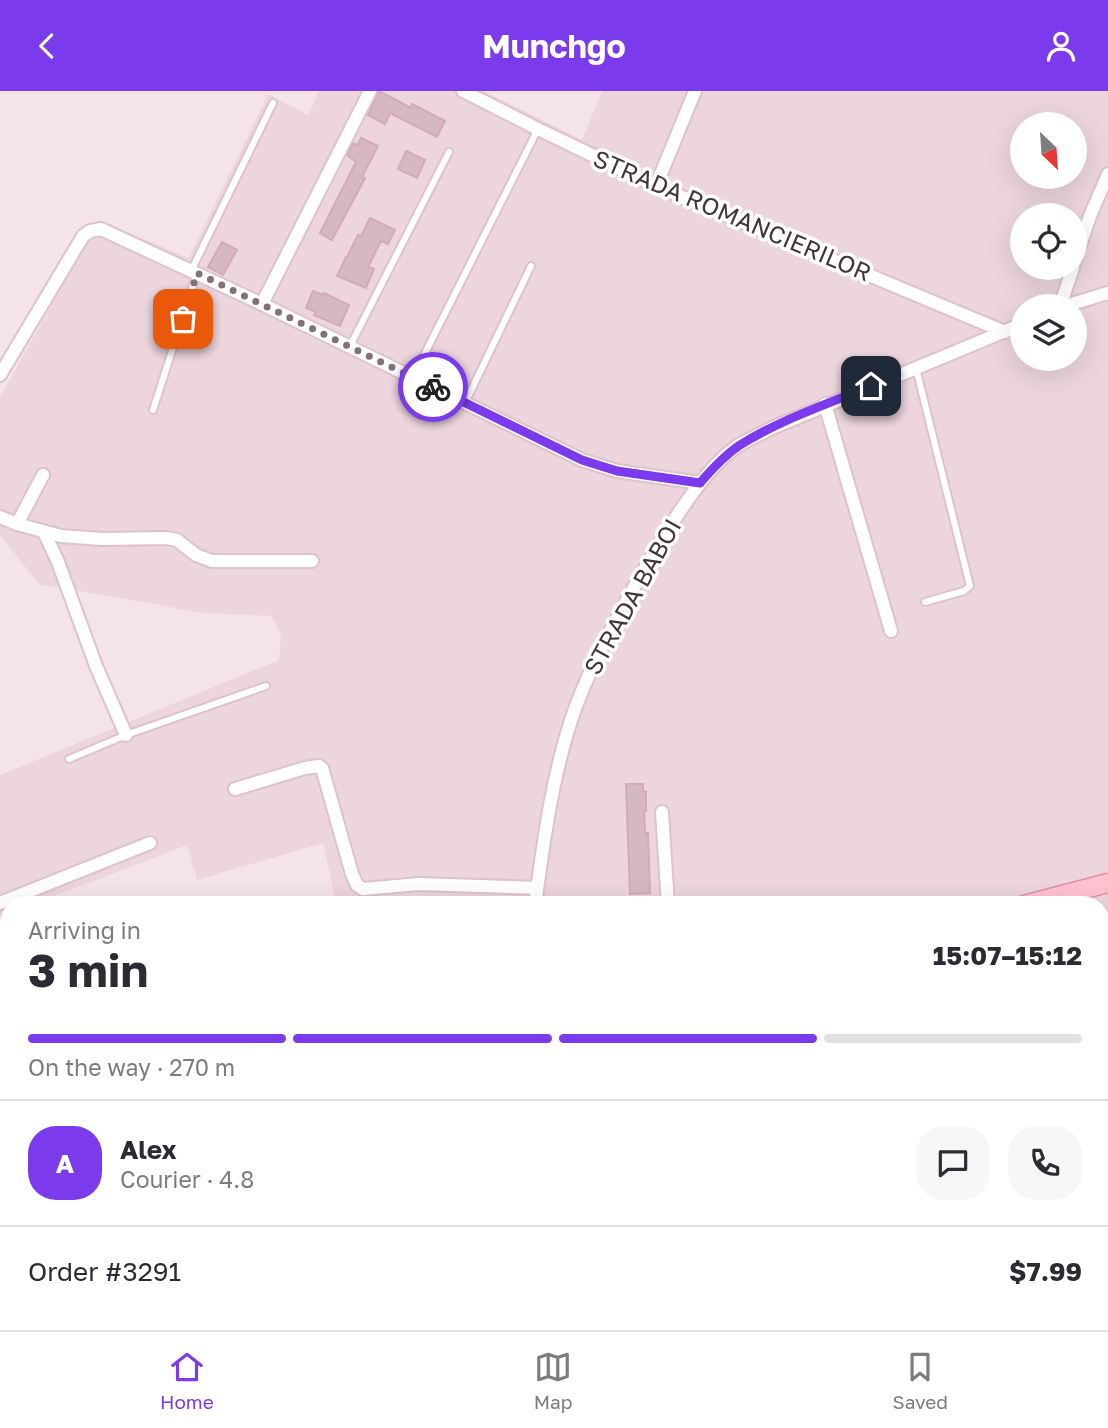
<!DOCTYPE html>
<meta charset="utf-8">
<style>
:root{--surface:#fff;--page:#f7f7f7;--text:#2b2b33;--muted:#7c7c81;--line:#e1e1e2;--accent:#7c3aed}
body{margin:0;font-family:"Golos Text",sans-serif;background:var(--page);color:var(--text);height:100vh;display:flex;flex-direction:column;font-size:26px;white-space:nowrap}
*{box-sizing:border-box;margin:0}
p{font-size:23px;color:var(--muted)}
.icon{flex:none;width:38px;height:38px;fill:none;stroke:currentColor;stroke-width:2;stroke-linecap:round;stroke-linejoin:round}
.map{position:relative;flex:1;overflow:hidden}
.drawer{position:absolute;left:0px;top:805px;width:1110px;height:434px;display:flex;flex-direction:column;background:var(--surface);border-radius:28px 28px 0 0;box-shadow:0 7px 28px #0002}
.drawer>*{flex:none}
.needle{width:46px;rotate:155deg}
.fabs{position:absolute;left:1010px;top:21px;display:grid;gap:14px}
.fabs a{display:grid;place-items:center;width:77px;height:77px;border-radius:50%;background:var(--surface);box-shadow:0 7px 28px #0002;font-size:35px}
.pin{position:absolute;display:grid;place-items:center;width:60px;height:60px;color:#fff;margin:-30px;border-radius:14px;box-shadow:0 4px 10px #0006}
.courier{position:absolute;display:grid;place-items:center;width:70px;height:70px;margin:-35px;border:5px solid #7c3aed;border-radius:50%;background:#fff;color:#222;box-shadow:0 2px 9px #0007}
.summary em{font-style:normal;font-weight:700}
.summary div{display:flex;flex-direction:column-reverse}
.summary{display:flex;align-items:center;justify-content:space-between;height:119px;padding:0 28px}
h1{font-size:46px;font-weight:700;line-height:52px}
.bar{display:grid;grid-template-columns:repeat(4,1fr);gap:10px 7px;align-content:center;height:84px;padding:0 28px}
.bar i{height:9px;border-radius:5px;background:var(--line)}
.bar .active{background:var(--accent)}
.bar p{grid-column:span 4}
.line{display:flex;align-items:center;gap:18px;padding:0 28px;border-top:2px solid var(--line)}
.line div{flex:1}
.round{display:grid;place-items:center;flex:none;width:74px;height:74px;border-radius:28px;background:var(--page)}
header{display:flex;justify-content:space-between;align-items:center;height:91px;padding:0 28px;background:var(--accent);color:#fff;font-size:32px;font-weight:700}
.tabs{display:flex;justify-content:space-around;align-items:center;height:98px;border-top:2px solid var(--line);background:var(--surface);font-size:19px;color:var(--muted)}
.tabs a{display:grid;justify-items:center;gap:4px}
.tabs .active{color:var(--accent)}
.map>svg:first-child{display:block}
.residential{fill:#ecd5dd;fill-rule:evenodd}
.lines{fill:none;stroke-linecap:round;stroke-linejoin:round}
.river{stroke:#98f8bf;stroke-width:21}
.building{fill:#d6b8c4;stroke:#d2aaba;stroke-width:2}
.service-casing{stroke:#dec2cc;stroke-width:10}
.minor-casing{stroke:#dec2cc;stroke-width:16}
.secondary-casing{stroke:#e092a7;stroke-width:21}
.service{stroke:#fff;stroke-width:6}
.minor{stroke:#fff;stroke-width:12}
.secondary{stroke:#ffc2d2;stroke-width:18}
.done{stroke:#837178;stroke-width:7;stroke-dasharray:0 12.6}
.route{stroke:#7c3aed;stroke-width:9}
.labels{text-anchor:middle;stroke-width:7;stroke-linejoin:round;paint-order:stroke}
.street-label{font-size:24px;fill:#46333b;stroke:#fff}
</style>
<header><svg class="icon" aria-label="back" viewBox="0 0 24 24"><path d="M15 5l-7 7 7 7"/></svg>Munchgo<svg class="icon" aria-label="person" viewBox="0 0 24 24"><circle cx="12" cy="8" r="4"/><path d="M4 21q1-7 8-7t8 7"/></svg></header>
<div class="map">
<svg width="1108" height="1239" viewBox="0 0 1108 1239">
<rect width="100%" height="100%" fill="#f4e4e9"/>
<g class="residential">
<path d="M319,0h165l98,49 20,-49h506v1239h-920l-1,-9h914v-416h-764l-14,-62 -126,37 -10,-35 -156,60h-22v8l-9,4v-142l279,-115 2,-24 -9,-20 -68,-3 -165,-29 -39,-49v-138l99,-177 90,38 79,-164 40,21zM1022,33h52v53h-52zM1022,124h52v53h-52zM1022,215h52v53h-52z"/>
<path d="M0,1137l9,5v88h133l13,9h-155z"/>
</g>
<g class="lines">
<g class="river">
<path d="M0,948l9,16"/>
<path d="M1101,964l7,-3"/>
</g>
</g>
<g class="building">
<path d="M379,0l32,17 1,-4 33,17 -8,16 -47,-24 -5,11 -17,-9z"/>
<path d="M361,47l17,8 -16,31 3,1 -33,62 -12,-7 36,-71 -9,-7 6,-12 5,2z"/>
<path d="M406,60l19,9 -8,18 -19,-9z"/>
<path d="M370,127l25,12 -7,14 -7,-3 -13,26 6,2 -8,19 -29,-12 9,-19h1l11,-22 3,1z"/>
<path d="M222,151l15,8 -14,25 -15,-8z"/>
<path d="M313,200l10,4 1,-2 25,12 -9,21 -26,-11 2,-3 -10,-4z"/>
<path d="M626,693h17v8h3v19h-2l1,22h3l2,60 -20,1z"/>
</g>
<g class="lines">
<g class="service-casing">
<g id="service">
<path d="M191,180l82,-168"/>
<path d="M350,255l99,-194"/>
<path d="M916,277l54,218 -6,5 -39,11"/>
<path d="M413,286l125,-248"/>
<path d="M465,312l66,-137"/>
<path d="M153,319l44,-137"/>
<path d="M69,668l57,-24 140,-49"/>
</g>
</g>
<g class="minor-casing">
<g id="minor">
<path d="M463,0l75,38 118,57 349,146"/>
<path d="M656,95l39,-95"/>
<path d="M1074,172l16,-47 18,-42"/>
<path d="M262,213l108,-213"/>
<path d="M1060,215l13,-38"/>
<path d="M1065,215l43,-13"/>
<path d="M0,284l83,-139 7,-5 11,-2 161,75 320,156 35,11 83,12"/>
<path d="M825,313l66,227"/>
<path d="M0,426l17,7 44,12 41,3 65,-1 10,2 19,15 16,6h100"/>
<path d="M17,433l26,-49"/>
<path d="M44,441l14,30 38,104 30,69"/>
<path d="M235,698l70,-21 14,-2 3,2 30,106 5,11 6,4 56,-5 118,4"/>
<path d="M662,721l6,93"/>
<path d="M0,812l150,-60"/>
<path d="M535,814c9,-67 18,-136 41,-199 19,-50 45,-97 72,-143 22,-37 55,-94 91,-118 10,-6 22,-11 33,-17l250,-104"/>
<path d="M0,864l9,15"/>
<path d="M1101,1024l7,-3"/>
<path d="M0,1082l9,12"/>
<path d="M0,1187l9,6"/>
<path d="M92,1230l12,9"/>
<path d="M360,1230l55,9"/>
<path d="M550,1230l2,9"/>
<path d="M0,1232l9,-22"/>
<path d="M491,1239l7,-9"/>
<path d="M594,1239l1,-9"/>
</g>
</g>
<g class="secondary-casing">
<g id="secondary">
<path d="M1024,814l84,-22"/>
<path d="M469,1239l2,-9"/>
</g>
</g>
<use href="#service" class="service"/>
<use href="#minor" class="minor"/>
<use href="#secondary" class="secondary"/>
</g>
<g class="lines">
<path class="done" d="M183,228l14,-46 236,114"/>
<path class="route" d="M433,296l149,73 35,11 83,12c12,-14 25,-28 40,-38 40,-25 87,-41 131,-59"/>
</g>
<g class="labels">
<g class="street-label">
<text transform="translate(732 125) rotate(23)" y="8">STRADA ROMANCIERILOR</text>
<text transform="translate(633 506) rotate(-61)" y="8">STRADA BABOI</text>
</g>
</g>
</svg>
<div class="fabs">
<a><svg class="needle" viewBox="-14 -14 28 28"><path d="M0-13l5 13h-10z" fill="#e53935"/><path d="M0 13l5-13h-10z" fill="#7c7c81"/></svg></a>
<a><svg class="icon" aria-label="locate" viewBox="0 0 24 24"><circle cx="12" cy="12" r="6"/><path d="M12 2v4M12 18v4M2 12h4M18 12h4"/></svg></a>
<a><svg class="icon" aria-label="layers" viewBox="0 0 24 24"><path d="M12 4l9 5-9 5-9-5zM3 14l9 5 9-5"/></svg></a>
</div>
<div class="pin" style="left:183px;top:228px;background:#ea580c"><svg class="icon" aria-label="bag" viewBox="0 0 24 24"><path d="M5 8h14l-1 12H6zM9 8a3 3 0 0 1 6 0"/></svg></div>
<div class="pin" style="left:871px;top:295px;background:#1f2937"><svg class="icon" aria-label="home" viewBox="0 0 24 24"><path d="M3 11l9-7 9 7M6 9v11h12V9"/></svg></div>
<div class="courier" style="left:433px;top:296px"><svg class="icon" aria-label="bike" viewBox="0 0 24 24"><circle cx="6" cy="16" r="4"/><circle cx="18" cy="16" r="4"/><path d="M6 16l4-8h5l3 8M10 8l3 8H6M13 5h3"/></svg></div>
<section class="drawer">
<div class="summary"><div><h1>3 min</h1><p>Arriving in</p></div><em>15:07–15:12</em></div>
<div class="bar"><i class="active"></i><i class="active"></i><i class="active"></i><i></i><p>On the way · 270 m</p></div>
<div class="line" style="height:126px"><b class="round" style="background:var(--accent);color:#fff">A</b><div><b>Alex</b><p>Courier · 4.8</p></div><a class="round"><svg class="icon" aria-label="chat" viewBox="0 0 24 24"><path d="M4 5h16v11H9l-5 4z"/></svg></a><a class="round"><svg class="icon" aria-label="phone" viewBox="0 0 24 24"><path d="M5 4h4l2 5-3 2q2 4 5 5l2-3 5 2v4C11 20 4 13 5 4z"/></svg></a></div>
<div class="line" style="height:91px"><div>Order #3291</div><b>$7.99</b></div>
</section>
</div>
<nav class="tabs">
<a class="active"><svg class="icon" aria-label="home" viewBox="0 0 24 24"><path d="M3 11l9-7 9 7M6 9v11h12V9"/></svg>Home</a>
<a><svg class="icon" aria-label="map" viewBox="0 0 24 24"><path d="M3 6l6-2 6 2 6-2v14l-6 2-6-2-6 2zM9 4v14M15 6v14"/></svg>Map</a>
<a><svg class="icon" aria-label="saved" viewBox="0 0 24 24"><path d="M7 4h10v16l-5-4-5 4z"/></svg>Saved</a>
</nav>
